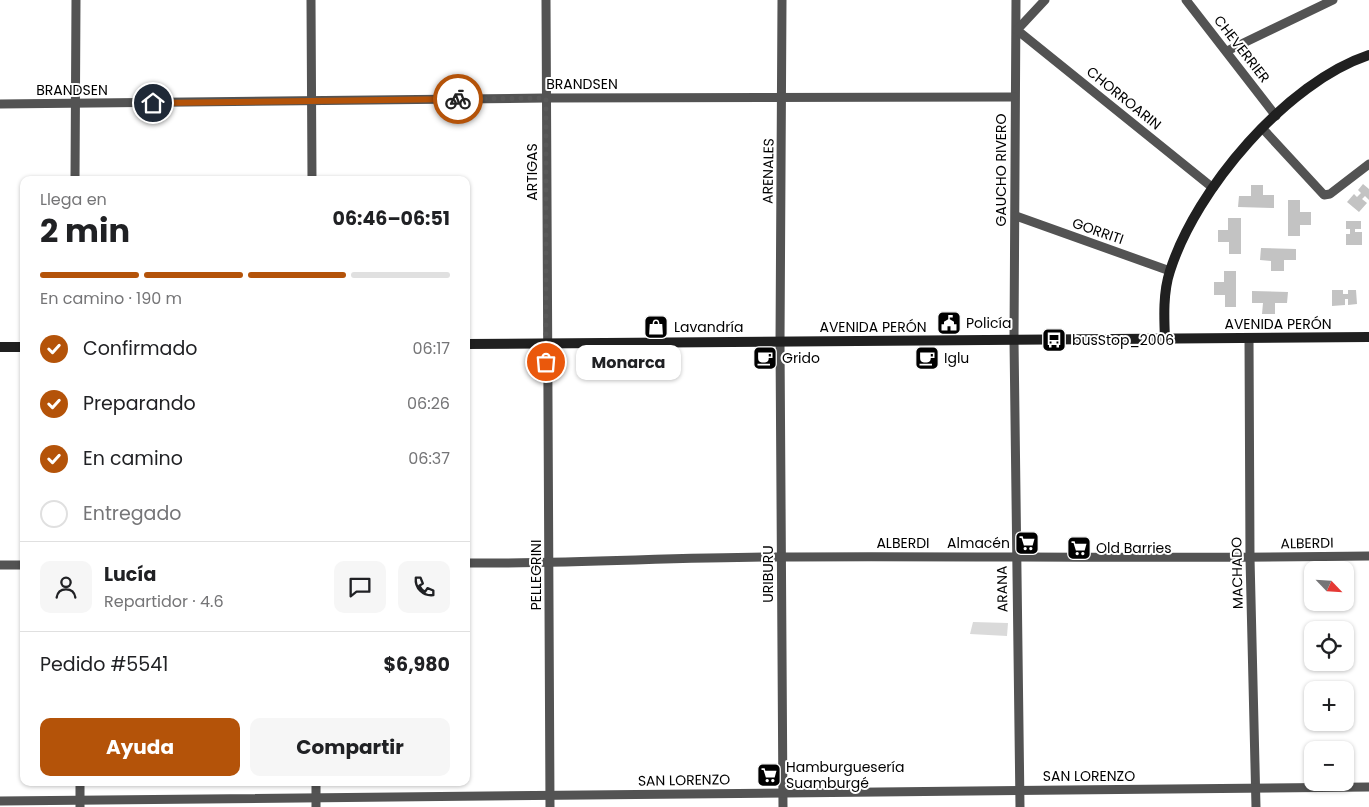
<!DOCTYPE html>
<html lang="es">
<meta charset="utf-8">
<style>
:root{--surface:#fff;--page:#f6f6f6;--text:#202124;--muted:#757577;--line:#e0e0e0;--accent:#b45309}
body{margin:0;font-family:Poppins,sans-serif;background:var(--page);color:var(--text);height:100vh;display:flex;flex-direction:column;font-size:19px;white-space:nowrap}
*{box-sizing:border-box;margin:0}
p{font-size:16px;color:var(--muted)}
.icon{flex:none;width:28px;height:28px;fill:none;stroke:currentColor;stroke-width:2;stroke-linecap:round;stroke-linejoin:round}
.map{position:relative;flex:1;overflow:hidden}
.sheet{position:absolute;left:20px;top:176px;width:450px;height:610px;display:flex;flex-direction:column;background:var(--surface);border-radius:10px;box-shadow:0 1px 4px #0004}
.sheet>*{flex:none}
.needle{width:32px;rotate:115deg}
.controls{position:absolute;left:1304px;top:561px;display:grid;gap:10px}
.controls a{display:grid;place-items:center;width:50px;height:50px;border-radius:10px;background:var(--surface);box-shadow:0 1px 4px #0004;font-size:25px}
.pin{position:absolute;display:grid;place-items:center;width:42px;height:42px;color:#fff;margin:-21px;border:2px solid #fff;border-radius:50%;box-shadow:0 1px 5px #0007}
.courier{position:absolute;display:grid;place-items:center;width:50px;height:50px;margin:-25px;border:4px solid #b45309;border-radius:50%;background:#fff;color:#222;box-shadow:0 1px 6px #0007}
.bubble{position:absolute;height:35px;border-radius:10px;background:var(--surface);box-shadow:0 1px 4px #0004;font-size:16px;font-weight:700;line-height:35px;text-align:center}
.overview em{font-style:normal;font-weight:700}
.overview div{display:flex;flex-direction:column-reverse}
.overview{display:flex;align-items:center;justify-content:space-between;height:85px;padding:0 20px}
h1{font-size:32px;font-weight:700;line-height:38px}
.bar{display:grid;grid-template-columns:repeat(4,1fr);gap:8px 5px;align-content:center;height:60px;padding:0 20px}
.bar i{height:6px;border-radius:4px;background:var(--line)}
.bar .selected{background:var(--accent)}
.bar p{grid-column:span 4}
.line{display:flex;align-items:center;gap:12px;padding:0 20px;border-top:1px solid var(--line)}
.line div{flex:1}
.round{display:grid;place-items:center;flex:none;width:52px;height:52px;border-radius:10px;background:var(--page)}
ol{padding:0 20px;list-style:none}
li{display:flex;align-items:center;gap:15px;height:55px}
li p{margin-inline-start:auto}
li .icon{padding:5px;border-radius:50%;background:var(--accent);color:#fff;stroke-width:4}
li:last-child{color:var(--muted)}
li i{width:28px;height:28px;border:2px solid var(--line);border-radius:50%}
.button{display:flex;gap:10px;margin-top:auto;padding:10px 20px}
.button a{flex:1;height:58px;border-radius:10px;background:var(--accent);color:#fff;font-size:20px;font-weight:700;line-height:58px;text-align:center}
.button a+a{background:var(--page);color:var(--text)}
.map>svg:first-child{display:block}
.green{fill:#dadada}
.building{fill:#c3c3c3}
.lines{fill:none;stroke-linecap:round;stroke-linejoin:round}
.street{stroke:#535353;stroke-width:9}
.secondary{stroke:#202020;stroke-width:10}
.done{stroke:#595959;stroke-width:5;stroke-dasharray:0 9}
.route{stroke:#b45309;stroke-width:6}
.labels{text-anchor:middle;stroke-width:4;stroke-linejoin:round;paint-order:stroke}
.street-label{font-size:14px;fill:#000;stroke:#fff}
.poi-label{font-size:14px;fill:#000;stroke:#fff;text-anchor:start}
</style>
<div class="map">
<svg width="1369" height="807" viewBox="0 0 1369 807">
<rect width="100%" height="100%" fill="#fff"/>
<path class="green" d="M973,622l35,1 -1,13 -37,-2z"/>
<g class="building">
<path d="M1363,184l6,5v11l-4,-4 -3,3 5,4 -8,9 -12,-10 7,-8 3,3 4,-4 -3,-3z"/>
<path d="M1251,185h12v10h11v13l-36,-1 1,-11h12z"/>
<path d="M1288,200h12v12h11v13h-11v11h-12z"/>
<path d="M1228,218h13v36h-12v-12h-11v-12h10z"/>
<path d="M1346,221h15v8h-6v3h7v13h-16v-11h4v-5h-4z"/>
<path d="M1261,248l35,1v11h-12v11h-13v-10l-11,-1z"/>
<path d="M1224,271h12v36h-11v-12h-11v-13h10z"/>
<path d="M1332,290h11v4h5v-4h8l1,14 -9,1v-6h-3v6l-13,1z"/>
<path d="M1252,291l36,1 -1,11h-12v11h-13l1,-11h-11z"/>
</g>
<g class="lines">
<g class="street">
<path d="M311,0l1,180"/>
<path d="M546,0l4,807"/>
<path d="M782,0l-2,342 3,465"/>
<path d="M1016,0l-2,340 6,467"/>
<path d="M1045,0l-28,30 196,158"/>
<path d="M1186,0l90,116"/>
<path d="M1227,51l106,-51"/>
<path d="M0,104l545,-6 469,-1"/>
<path d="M1263,129l61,66 6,-1 39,-30"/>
<path d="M75,180l1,-180"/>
<path d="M1016,216l154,55"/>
<path d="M1249,338l1,220 6,249"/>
<path d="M466,563c106,1 212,-6 318,-6 195,-1 390,2 585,-1"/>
<path d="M0,565h24"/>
<path d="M80,782v25"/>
<path d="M316,782v25"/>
<path d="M0,801l1369,-14"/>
</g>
<g class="secondary">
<path d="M1165,339c-1,-22 -2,-47 5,-68 26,-82 117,-189 199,-216"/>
<path d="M466,344l903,-7"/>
<path d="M0,347h24"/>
</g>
</g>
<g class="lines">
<path class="done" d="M458,99l88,-1v264"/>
<path class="route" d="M153,103l305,-4"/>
</g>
<defs>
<g id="civic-square" transform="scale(1.25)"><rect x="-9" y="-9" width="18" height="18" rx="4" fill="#000" stroke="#fff"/><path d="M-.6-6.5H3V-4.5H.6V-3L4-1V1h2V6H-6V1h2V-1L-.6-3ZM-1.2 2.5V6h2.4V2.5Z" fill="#fff"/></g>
<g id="shop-square" transform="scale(1.25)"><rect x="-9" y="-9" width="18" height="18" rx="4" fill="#000" stroke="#fff"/><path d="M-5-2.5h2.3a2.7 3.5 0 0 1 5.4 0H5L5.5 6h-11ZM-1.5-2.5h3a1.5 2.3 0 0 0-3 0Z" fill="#fff"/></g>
<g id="bus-square" transform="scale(1.25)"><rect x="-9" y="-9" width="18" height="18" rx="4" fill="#000" stroke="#fff"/><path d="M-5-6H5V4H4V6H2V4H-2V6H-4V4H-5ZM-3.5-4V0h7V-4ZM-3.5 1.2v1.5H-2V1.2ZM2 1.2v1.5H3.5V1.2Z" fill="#fff"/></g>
<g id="cafe-square" transform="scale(1.25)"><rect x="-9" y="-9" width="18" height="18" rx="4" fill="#000" stroke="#fff"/><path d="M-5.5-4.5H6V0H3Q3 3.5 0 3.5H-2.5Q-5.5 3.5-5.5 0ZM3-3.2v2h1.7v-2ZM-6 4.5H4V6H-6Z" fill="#fff"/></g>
<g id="supermarket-square" transform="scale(1.25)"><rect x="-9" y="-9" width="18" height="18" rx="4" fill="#000" stroke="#fff"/><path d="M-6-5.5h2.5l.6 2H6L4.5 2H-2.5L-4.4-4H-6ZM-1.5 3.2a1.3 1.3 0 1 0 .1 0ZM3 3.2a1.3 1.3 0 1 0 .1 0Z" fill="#fff"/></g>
</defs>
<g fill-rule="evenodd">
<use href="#civic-square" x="949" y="323"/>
<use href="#shop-square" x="656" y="327"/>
<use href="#bus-square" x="1054" y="340"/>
<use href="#cafe-square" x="765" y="358"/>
<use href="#cafe-square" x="927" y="358"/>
<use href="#supermarket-square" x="1027" y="543"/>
<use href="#supermarket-square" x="1079" y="548"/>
<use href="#supermarket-square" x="769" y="775"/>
</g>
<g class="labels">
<g class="street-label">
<text transform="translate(1242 49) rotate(52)" y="5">CHEVERRIER</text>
<text x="582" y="89">BRANDSEN</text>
<text x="72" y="95">BRANDSEN</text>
<text transform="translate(1124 98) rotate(39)" y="5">CHORROARIN</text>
<text transform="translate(1001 170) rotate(-90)" y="5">GAUCHO RIVERO</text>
<text transform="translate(768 171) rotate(-89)" y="5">ARENALES</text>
<text transform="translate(532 172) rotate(-90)" y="5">ARTIGAS</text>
<text transform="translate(1098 231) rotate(19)" y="5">GORRITI</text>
<text x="1278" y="329">AVENIDA PERÓN</text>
<text x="873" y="332">AVENIDA PERÓN</text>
<text x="903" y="548">ALBERDI</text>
<text transform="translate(1307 543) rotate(-1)" y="5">ALBERDI</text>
<text transform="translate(1237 573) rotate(-91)" y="5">MACHADO</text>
<text transform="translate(768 574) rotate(-90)" y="5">URIBURU</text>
<text transform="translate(536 575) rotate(-90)" y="5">PELLEGRINI</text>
<text transform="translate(1002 589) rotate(-91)" y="5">ARANA</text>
<text x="1089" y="781">SAN LORENZO</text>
<text transform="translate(684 780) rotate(-1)" y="5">SAN LORENZO</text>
</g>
<g class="poi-label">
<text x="966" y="328">Policía</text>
<text x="674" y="332">Lavandría</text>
<text x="1072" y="345">busStop_2006</text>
<text x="782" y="363">Grido</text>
<text x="944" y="363">Iglu</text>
<text x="1010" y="548" text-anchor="end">Almacén</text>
<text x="1096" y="553">Old Barries</text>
<text x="786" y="772">Hamburguesería<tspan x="786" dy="16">Suamburgé</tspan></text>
</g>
</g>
</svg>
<div class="controls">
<a><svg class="needle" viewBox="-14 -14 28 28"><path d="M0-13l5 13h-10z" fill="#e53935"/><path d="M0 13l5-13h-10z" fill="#757577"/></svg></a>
<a><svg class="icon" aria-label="locate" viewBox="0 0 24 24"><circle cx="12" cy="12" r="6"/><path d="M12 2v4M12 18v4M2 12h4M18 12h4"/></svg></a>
<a>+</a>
<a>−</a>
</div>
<div class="pin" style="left:546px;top:362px;background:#ea580c"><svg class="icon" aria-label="bag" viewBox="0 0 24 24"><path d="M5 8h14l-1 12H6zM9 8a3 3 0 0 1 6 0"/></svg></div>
<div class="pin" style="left:153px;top:103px;background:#1f2937"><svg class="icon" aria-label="home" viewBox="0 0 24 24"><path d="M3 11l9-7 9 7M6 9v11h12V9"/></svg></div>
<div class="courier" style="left:458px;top:99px"><svg class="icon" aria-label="bike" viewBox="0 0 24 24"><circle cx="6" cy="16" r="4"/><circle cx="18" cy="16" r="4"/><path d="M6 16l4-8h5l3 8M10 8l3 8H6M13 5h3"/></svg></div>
<div class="bubble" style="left:576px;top:345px;width:105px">Monarca</div>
<section class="sheet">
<div class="overview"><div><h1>2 min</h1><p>Llega en</p></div><em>06:46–06:51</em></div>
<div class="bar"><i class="selected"></i><i class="selected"></i><i class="selected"></i><i></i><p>En camino · 190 m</p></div>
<ol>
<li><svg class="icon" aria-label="check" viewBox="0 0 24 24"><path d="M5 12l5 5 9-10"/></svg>Confirmado<p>06:17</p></li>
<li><svg class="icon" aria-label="check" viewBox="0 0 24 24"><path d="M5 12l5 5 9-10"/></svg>Preparando<p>06:26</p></li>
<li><svg class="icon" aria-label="check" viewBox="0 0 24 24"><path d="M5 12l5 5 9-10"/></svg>En camino<p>06:37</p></li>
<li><i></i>Entregado</li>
</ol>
<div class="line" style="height:90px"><a class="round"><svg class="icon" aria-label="person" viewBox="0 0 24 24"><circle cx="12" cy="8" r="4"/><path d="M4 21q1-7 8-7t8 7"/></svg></a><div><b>Lucía</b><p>Repartidor · 4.6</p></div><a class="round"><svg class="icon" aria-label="chat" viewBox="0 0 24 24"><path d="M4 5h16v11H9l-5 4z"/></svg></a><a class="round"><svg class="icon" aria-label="phone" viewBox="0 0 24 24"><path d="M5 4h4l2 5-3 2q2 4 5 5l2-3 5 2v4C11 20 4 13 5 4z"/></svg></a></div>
<div class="line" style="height:65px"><div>Pedido #5541</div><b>$6,980</b></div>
<div class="button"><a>Ayuda</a><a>Compartir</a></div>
</section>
</div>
